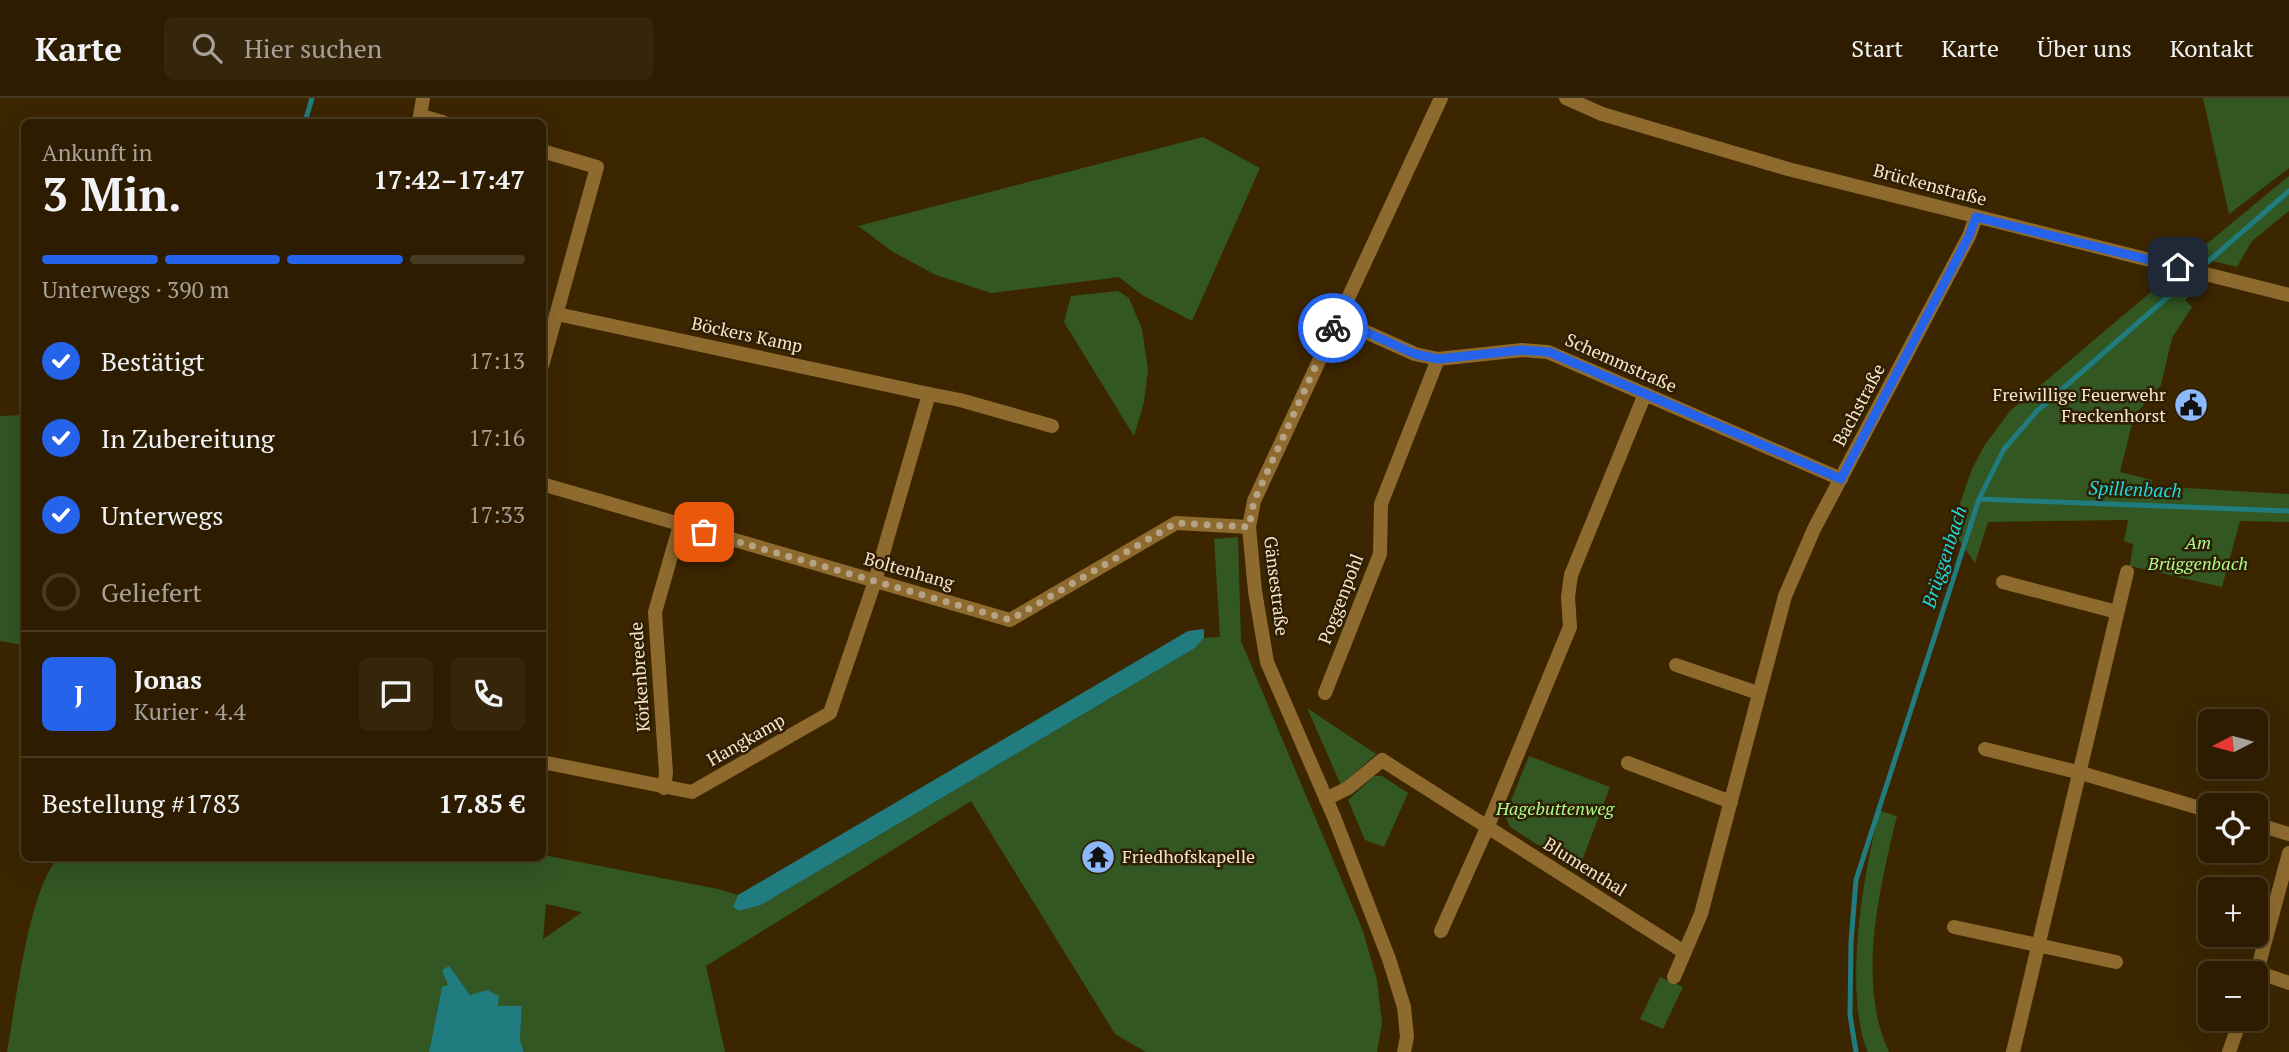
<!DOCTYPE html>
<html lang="de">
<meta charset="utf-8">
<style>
:root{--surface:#2d1c00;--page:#35250a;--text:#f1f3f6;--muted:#a7a199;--line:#483a22;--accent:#2563eb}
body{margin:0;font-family:"PT Serif",serif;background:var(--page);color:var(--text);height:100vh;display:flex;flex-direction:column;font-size:26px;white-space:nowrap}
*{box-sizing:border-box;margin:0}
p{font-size:23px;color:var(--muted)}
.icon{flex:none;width:38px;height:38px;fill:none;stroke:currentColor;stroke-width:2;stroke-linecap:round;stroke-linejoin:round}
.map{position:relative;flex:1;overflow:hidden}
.drawer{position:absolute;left:21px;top:21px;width:525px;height:742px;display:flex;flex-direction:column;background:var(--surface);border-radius:10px;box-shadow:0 7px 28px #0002,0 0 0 2px var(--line)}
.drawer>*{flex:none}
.needle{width:46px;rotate:264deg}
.buttons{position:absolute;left:2198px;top:611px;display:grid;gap:14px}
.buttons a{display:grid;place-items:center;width:70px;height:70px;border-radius:10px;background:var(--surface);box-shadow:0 7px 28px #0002,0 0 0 2px var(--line);font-size:35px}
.pin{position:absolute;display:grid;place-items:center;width:60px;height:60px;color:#fff;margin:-30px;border-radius:14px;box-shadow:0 4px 10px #0006}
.courier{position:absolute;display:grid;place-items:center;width:70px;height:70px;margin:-35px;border:5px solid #2563eb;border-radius:50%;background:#fff;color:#222;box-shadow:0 2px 9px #0007}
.headline em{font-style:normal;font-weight:600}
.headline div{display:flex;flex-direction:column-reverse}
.headline{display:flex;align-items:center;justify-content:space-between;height:119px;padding:0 21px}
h1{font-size:46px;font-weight:600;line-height:52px}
.bar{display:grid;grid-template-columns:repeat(4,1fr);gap:10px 7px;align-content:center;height:84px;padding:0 21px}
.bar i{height:9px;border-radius:5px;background:var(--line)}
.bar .on{background:var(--accent)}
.bar p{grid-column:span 4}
.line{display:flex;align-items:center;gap:18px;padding:0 21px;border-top:2px solid var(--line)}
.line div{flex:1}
.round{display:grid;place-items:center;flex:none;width:74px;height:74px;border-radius:10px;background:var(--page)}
ol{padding:0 21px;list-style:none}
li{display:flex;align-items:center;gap:21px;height:77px}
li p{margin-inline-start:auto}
li .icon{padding:7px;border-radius:50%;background:var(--accent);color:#fff;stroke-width:4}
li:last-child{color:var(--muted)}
li i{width:38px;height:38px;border:4px solid var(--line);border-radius:50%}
header{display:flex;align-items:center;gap:42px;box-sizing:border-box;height:98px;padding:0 35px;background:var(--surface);border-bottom:2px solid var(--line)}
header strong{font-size:33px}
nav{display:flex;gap:38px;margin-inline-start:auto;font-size:24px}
.search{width:490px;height:63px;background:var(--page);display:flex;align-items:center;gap:18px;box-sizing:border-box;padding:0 24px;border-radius:10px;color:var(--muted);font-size:26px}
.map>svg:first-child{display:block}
.green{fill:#325723;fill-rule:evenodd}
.water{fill:#207c7e}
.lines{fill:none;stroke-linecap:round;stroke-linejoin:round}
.stream{stroke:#207c7e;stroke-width:5}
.street{stroke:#8e6a2f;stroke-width:14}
.done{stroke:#b6a385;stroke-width:7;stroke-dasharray:0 12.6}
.route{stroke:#2563eb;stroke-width:9}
.labels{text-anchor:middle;stroke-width:5;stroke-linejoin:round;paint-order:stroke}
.street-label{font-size:18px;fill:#f8e6cc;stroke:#2e1e03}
.poi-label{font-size:18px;fill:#f8e6cc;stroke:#2e1e03;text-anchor:end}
.park-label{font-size:18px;font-style:italic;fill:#aafc8b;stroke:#2e1e03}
.water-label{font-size:19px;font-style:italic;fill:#1fd9de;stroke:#2e1e03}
</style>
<header>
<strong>Karte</strong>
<div class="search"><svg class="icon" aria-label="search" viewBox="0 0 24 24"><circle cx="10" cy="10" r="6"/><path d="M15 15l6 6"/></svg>Hier suchen</div>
<nav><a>Start</a><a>Karte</a><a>Über uns</a><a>Kontakt</a></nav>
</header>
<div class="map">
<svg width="2289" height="954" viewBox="0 0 2289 954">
<rect width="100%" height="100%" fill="#3c2600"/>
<g class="green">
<path d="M2203,0h86v70l-60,46z"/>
<path d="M1203,39l57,31 -68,153 -50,-26 -23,-18 -128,16 -55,-18 -43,-23 -35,-26z"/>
<path d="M2289,78v35l-37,30 -15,26 -45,-11z"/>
<path d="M2165,182l34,8 -14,12 7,7 -20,31 -11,47 -27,31 -14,56 32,8 -1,6 138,8v28l-49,-1 -18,66 -92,-21 3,-22 -9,-3 4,-21 -140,2 -13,41 -24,-34 21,-60 12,-23 26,-35z"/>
<path d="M1118,193l11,7 13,31 6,41 -4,32 -10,34 -70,-114 7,-26z"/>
<path d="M24,317v230l-24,-4v-225z"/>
<path d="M1238,439l3,104 122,290 14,49 5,43 -5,29h-231l-31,-18 -144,-233 -265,165 19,86h-201l-4,-12 2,-34h-24l-49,-21 -7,2 -13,65h-422c9,-48 21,-160 51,-194h484l1,-3 175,34 20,6 -5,11 6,5 22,-6 434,-257 9,-10 16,-1 -6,-98zM546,806l35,8v1l-38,26z"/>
<path d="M1307,610l69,46 -35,31z"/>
<path d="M1529,658l81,31 -32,84 -68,-44 -4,-9 1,-8z"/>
<path d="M1374,678h8l26,17 -24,54 -19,-7 -17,-40z"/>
<path d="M1880,713l17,5c-17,71 -41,166 -8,236h-21c-25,-56 -5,-182 12,-241z"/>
<path d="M1660,879l23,10 -20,42 -23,-10z"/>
</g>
<g class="water">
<path d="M1204,531v9l-9,10 -434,257 -22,6 -6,-4 5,-12 450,-264z"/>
<path d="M449,868l21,29 17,-5 12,6 -1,10h24l-2,34 4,12h-95l13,-65 6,-2 -6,-15z"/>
</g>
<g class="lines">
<g class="stream">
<path d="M305,24l7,-24"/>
<path d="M1979,401l310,12"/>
<path d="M1856,954l-6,-37 1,-73 5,-62 123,-381 25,-50 33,-38 252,-220"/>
</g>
<g class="street">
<path d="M1566,0l36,16 186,55 501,126"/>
<path d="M421,18l22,6"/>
<path d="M419,24l4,-24"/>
<path d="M542,53l55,16 -55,199"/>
<path d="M1337,221l78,35 23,5 84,-9 26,2 293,127"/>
<path d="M929,296l31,6 92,26"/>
<path d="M542,386l468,136 166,-97 73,4"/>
<path d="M2003,484l114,30"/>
<path d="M1676,567l82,28"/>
<path d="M1325,595l55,-139 1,-50 57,-145"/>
<path d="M1985,651l96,24 129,38"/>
<path d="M542,664l150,30 138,-79 45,-132 54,-187 -372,-80"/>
<path d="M1628,665l103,39"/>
<path d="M664,690l2,-15 -11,-161 25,-87"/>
<path d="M1326,701l22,-11 34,-28 302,192"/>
<path d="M2256,726l33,10"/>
<path d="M1954,829l162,35"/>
<path d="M1441,833l46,-103 83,-201 -2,-30 3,-22 74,-181"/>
<path d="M2257,874l32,11"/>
<path d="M2256,877l33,-122"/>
<path d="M1674,879l27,-63 84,-318 29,-67 155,-293 7,-19"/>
<path d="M1404,954l3,-15 -3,-30 -15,-48 -55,-142 -67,-155 -12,-71 -6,-64 5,-26 187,-403"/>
<path d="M2013,954l114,-480"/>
<path d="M2229,954l12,-34"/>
</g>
</g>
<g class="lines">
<path class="done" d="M704,434l306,88 166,-97 73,4 5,-26 79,-173"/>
<path class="route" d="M1333,230l4,-9 78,35 23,5 84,-9 27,2 292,127 128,-243 7,-19 202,50"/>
</g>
<defs>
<g id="civic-disc" transform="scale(1.75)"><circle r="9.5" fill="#8bb9fc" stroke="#2e1e03"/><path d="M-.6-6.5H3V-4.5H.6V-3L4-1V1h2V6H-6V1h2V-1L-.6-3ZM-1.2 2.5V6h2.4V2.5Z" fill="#111"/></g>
<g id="temple-disc" transform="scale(1.75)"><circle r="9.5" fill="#8bb9fc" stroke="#2e1e03"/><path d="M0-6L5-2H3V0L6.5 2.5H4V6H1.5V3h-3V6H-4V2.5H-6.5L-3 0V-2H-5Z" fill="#111"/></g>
</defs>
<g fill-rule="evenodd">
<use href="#civic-disc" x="2191" y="307"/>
<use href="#temple-disc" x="1098" y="759"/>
</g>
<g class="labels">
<g class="street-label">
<text transform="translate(1930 87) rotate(15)" y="6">Brückenstraße</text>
<text transform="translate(747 237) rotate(12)" y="6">Böckers Kamp</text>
<text transform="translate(1621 265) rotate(24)" y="6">Schemmstraße</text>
<text transform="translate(1859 307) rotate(-62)" y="6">Bachstraße</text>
<text transform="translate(909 473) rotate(16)" y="6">Boltenhang</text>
<text transform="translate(1276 488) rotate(83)" y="6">Gänsestraße</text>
<text transform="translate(1341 501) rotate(-69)" y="6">Poggenpohl</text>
<text transform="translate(640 579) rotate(-94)" y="6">Körkenbreede</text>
<text transform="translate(746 642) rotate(-30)" y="6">Hangkamp</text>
<text transform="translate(1585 769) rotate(32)" y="6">Blumenthal</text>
</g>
<g class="poi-label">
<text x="2166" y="303">Freiwillige Feuerwehr<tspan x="2166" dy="21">Freckenhorst</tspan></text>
<text x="1122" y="765" text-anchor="start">Friedhofskapelle</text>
</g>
<g class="park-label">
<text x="2198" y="451">Am<tspan x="2198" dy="21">Brüggenbach</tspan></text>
<text x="1555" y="717">Hagebuttenweg</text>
</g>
<g class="water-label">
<text transform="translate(2135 391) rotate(2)" y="7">Spillenbach</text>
<text transform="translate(1944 459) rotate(-72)" y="7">Brüggenbach</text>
</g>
</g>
</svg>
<div class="buttons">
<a><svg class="needle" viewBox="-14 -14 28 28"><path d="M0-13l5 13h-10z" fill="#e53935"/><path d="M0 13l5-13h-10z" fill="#a7a199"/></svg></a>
<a><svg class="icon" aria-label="locate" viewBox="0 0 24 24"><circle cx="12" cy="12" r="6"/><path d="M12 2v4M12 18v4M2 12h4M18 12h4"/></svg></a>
<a>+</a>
<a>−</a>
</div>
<div class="pin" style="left:704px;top:434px;background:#ea580c"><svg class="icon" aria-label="bag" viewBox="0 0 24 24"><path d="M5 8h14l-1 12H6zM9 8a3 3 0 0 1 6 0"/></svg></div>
<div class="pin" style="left:2178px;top:169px;background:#1f2937"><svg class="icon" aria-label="home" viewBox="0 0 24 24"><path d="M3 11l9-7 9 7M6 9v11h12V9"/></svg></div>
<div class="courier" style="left:1333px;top:230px"><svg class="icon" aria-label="bike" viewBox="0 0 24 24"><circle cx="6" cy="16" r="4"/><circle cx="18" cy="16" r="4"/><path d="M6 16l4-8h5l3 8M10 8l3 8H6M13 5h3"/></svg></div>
<section class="drawer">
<div class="headline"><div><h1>3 Min.</h1><p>Ankunft in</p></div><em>17:42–17:47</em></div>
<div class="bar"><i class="on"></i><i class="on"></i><i class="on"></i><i></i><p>Unterwegs · 390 m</p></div>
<ol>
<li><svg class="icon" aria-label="check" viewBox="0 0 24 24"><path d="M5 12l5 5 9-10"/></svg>Bestätigt<p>17:13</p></li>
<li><svg class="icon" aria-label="check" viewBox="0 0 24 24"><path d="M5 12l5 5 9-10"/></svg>In Zubereitung<p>17:16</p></li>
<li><svg class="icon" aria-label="check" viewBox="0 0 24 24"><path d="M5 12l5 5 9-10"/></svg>Unterwegs<p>17:33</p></li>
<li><i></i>Geliefert</li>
</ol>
<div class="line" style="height:126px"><b class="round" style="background:var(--accent);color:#fff">J</b><div><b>Jonas</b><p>Kurier · 4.4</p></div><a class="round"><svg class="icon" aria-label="chat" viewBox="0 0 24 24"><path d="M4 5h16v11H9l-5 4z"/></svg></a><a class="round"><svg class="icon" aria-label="phone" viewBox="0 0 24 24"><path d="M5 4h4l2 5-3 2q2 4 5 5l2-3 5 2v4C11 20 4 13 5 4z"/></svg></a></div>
<div class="line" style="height:91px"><div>Bestellung #1783</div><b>17.85 €</b></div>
</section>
</div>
